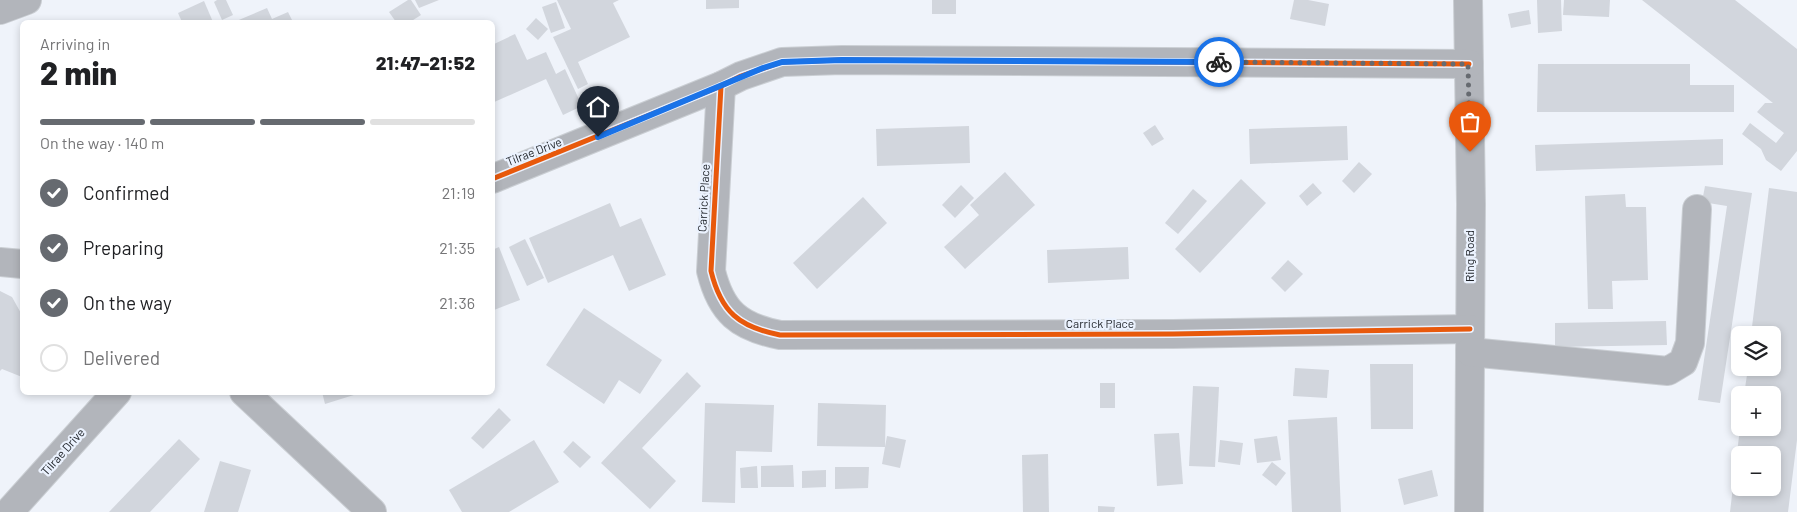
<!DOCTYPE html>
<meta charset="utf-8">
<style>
:root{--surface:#fff;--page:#f2f2f2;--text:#202124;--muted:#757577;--line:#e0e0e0;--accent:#666a70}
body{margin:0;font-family:Barlow,sans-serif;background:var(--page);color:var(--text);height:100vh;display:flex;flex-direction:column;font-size:19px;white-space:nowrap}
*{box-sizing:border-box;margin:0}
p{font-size:16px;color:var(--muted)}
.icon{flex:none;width:28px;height:28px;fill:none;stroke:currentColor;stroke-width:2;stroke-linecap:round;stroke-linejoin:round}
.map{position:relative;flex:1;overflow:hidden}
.side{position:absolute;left:20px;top:20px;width:475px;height:375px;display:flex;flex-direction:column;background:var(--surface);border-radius:8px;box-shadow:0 2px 8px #0003}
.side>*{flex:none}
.tools{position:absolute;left:1731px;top:326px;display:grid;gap:10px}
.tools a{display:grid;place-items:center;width:50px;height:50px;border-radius:8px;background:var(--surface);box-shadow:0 2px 8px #0003;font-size:25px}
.pin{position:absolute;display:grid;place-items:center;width:42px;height:42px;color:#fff;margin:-51px -21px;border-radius:50% 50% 50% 0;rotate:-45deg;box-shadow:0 0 5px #0007}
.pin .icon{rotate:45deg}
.courier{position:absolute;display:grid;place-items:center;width:50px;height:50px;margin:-25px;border:4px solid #1a73e8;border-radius:50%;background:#fff;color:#222;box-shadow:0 1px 6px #0007}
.overview em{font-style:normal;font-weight:800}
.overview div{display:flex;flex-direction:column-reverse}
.overview{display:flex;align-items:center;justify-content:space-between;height:85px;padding:0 20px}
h1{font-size:32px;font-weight:800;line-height:38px}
.bar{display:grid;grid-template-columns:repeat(4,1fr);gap:8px 5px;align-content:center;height:60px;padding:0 20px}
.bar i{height:6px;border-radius:4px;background:var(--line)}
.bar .active{background:var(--accent)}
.bar p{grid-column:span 4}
ol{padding:0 20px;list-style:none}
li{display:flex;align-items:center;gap:15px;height:55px}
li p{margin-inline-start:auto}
li .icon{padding:5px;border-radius:50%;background:var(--accent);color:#fff;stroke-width:4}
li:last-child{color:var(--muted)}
li i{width:28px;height:28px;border:2px solid var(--line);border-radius:50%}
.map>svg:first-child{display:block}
.building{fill:#d2d6dd;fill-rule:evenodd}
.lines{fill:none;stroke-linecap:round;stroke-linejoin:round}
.minor-casing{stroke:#caced3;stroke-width:30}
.minor{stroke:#b2b5bb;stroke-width:28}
.cycleway-casing{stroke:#ebf2fe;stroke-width:8}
.cycleway{stroke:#e8590c;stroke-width:5}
.done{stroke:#666a70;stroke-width:5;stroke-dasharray:0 9}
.route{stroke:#1a73e8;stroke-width:6}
.labels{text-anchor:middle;stroke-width:4.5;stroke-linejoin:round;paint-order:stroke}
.street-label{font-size:12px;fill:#1c2026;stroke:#ebf2fe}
</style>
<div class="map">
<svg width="1797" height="512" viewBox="0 0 1797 512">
<rect width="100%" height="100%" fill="#eff3fa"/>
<g class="building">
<path d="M217,0h9l7,15 -11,5 -8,-18z"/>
<path d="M408,0h3l10,15 -11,7h-14l-7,-10z"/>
<path d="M415,0h24l-20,8z"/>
<path d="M557,0h62l-6,3 17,34 -52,25 10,22 -10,5 -25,-52 18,-8z"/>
<path d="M706,0h33v8l-33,1z"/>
<rect x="932" y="0" width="24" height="14"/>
<path d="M1294,0h14l21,4 -4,22 -35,-7z"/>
<path d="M1537,0h24l1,31 -24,2z"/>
<path d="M1564,0h46l-1,17 -46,-2z"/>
<path d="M1642,0h93l62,49v102l-16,20 -15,-11 -5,-11 -19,-15 8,-11 26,20 8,-10 -27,-21 8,-9h8z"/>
<path d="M204,1l9,21h-31l-4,-9z"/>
<path d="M556,2l9,26 -14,5 -9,-26z"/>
<path d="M267,8l5,11 16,-7 5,10h-59z"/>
<path d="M1529,10l2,14 -20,4 -3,-14z"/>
<path d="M536,18l12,11 -10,11 -12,-11z"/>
<path d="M515,34l12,26 19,-8 10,22 9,-5 17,37 -19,9 -17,-36 -54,24v-58z"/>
<path d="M1538,64h152v21h44v27h-197z"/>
<path d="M1155,125l9,14 -12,7 -9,-13z"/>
<path d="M969,126l1,37 -93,3 -1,-37z"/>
<path d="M1347,126l1,34 -98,4 -1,-35z"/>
<path d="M1723,139v26l-187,6 -1,-26z"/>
<path d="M1359,162l13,12 -18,19 -12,-12z"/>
<path d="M1005,172l30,33 -70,64 -21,-22 35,-32 -9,-10z"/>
<path d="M1241,179l25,24 -66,70 -25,-24z"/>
<path d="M1313,183l9,10 -15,13 -8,-10z"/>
<path d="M961,185l13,13 -19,20 -13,-13z"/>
<path d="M1705,186l47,7 -32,210 -22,-3 29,-194 -25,-4z"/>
<path d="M1769,188l28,4v248l-9,72h-58l10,-84h32v-33h-28l4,-27h24v-33h-21zM1740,455h32v33h-32z"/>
<path d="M1193,189l14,12 -29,33 -13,-11z"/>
<path d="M1625,194l1,13h20l2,73 -36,1 1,28h-25l-3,-113z"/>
<path d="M863,197l24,26 -70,66 -24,-26z"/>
<path d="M610,203l10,24 21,-9 25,57 -37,16 -16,-36 -65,28 -19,-45z"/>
<path d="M525,239l19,39 -17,8 -18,-39z"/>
<path d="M499,247l21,53 -26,10 -2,-5v-55z"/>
<path d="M1128,247l1,32 -81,4 -1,-33z"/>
<path d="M1288,260l15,14 -18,18 -14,-14z"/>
<path d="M0,291l12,6 10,18v62l-20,-8 -2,2z"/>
<path d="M584,308l78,52 -22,34 -21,-14 -15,24 -58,-39z"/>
<path d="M1666,321l1,24 -112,2v-24z"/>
<path d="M1370,364h43v65h-42z"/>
<path d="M1295,368l34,2 -2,28 -34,-2z"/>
<path d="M687,372l14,14 -59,62 34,33 -26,28 -49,-46z"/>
<rect x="1100" y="383" width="15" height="25"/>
<path d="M1193,386l26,1 -4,80 -26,-1z"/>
<path d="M322,392h34l1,2 -32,10z"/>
<path d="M705,403l69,2 -2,47 -36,-1 -1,52 -33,-1z"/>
<path d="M818,403l68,2 -1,42 2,-11 19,4 -6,28 -18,-4 3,-17 -68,-1z"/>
<path d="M499,408l12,12 -28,29 -12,-11z"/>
<path d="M1337,417l4,95h-49l-4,-92z"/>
<path d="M1179,433l4,51 -26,2 -3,-52z"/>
<path d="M1277,436l4,24 -24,3 -3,-24z"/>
<path d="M179,439l21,20 -50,53h-41z"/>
<path d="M534,440l25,42 -50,30h-47l-13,-22z"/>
<path d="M1220,440l23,3 -3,22 -22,-3z"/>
<path d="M573,441l18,16 -11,11 -17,-16z"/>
<path d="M1048,454l1,58h-26l-1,-57z"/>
<path d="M220,461l31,9 -13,42h-34z"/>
<path d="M1272,462l14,11 -10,13 -14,-11z"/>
<path d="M793,465l1,22h-33v-21z"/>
<path d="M757,466l1,22h-17l-1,-20z"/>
<path d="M835,467h34l-1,21 -33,1z"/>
<path d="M826,470v17l-24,1v-17z"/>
<path d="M1432,470l6,26 -34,9 -6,-26z"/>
<path d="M1098,506l17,1 -1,5h-16z"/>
</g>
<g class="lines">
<g class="minor-casing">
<g id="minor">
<path d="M1468,0l3,204 -2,308"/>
<path d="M0,10l27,-10"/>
<path d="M721,86l-10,185c10,41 28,56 69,64l393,-1 297,-5"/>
<path d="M492,179l229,-93 20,-10 41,-14 60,-2 627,4"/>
<path d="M0,262l22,2"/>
<path d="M1470,352l198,19 15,-9 7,-19 7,-134"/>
<path d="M244,392l128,120"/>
<path d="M9,512l108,-120"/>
</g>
</g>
<use href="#minor" class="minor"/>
<g class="cycleway-casing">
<g id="cycleway">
<path d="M721,86l-10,185c10,41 28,56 69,64l393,-1 297,-5"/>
<path d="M492,179l229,-93 20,-10 41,-14 60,-2 627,4"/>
</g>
</g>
<use href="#cycleway" class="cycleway"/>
</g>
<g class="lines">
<path class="done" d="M1219,62l249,2 2,88"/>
<path class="route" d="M598,137l165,-69 19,-6 60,-2 377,2"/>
</g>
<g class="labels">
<g class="street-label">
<text transform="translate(534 152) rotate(-21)" y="4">Tilrae Drive</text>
<text transform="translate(704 198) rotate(-87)" y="4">Carrick Place</text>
<text transform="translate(1470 256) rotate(-90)" y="4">Ring Road</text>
<text x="1100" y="328">Carrick Place</text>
<text transform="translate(63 452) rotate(-48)" y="4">Tilrae Drive</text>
</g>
</g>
</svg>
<div class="tools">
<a><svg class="icon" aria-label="layers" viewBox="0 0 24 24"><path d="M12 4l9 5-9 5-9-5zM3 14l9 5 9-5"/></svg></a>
<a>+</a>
<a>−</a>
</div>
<div class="pin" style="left:1470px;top:152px;background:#ea580c"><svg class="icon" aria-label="bag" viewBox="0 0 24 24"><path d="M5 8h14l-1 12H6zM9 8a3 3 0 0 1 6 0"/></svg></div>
<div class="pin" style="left:598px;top:137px;background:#1f2937"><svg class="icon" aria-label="home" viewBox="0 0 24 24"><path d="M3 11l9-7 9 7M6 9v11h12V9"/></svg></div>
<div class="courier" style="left:1219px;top:62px"><svg class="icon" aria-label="bike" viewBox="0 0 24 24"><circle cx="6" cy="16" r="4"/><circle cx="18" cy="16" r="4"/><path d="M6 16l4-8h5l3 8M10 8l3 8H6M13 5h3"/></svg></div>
<section class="side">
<div class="overview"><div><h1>2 min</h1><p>Arriving in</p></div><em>21:47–21:52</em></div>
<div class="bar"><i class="active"></i><i class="active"></i><i class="active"></i><i></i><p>On the way · 140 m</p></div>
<ol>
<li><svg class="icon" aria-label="check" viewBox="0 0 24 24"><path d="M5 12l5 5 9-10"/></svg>Confirmed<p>21:19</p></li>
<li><svg class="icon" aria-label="check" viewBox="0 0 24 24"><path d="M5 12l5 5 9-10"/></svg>Preparing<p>21:35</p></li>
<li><svg class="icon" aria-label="check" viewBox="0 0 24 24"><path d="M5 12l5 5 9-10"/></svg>On the way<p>21:36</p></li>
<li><i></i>Delivered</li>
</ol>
</section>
</div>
